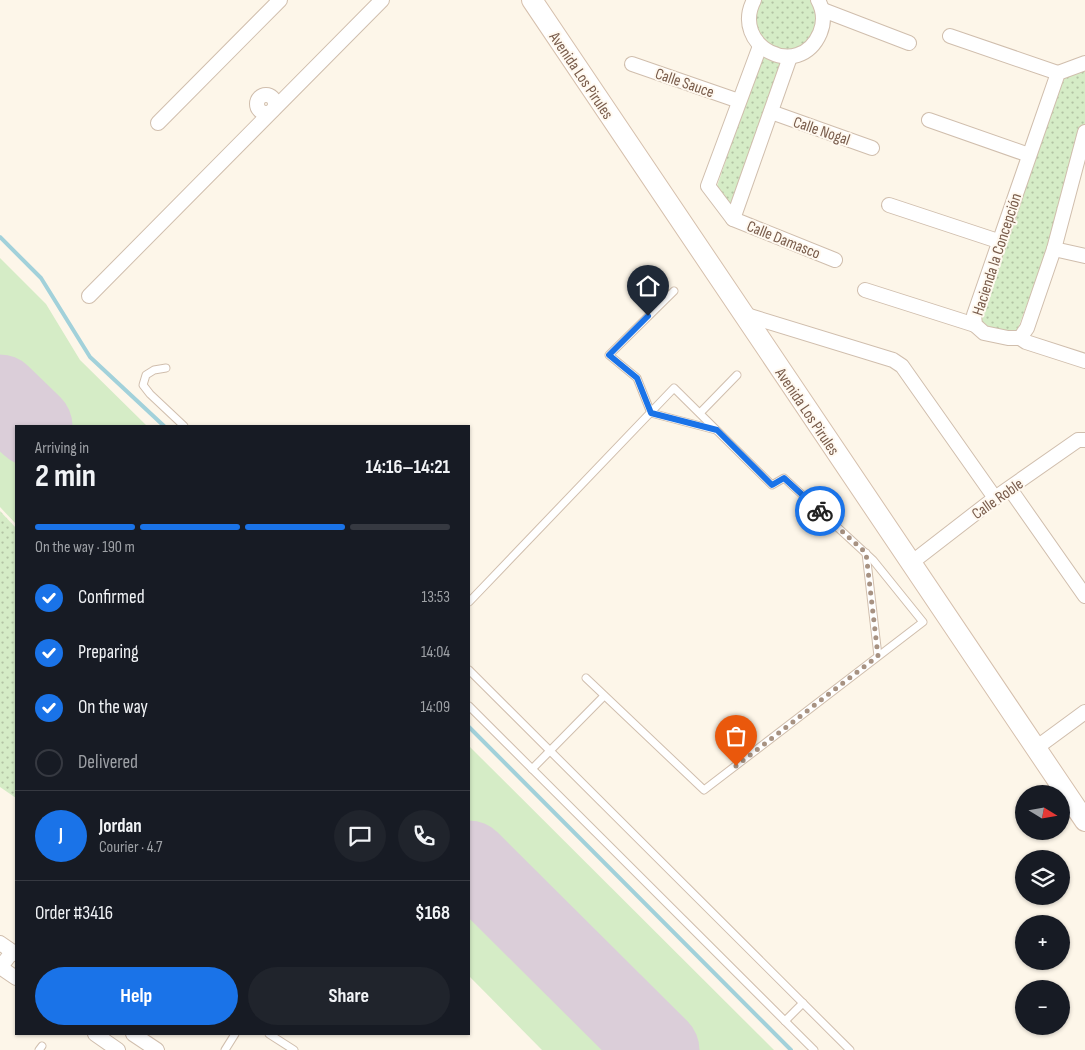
<!DOCTYPE html>
<meta charset="utf-8">
<style>
:root{--surface:#171b24;--page:#20242c;--text:#f1f3f6;--muted:#9ea1a6;--line:#363941;--accent:#1a73e8}
body{margin:0;font-family:"Sofia Sans Condensed",sans-serif;background:var(--page);color:var(--text);height:100vh;display:flex;flex-direction:column;font-size:19px;white-space:nowrap}
*{box-sizing:border-box;margin:0}
p{font-size:16px;color:var(--muted)}
.icon{flex:none;width:28px;height:28px;fill:none;stroke:currentColor;stroke-width:2;stroke-linecap:round;stroke-linejoin:round}
.map{position:relative;flex:1;overflow:hidden}
.sheet{position:absolute;left:15px;top:425px;width:455px;height:610px;display:flex;flex-direction:column;background:var(--surface);border-radius:0px;box-shadow:0 1px 4px #0004}
.sheet>*{flex:none}
.needle{width:32px;rotate:101deg}
.fabs{position:absolute;left:1015px;top:785px;display:grid;gap:10px}
.fabs a{display:grid;place-items:center;width:55px;height:55px;border-radius:50%;background:var(--surface);box-shadow:0 1px 4px #0004;font-size:25px}
.pin{position:absolute;display:grid;place-items:center;width:42px;height:42px;color:#fff;margin:-51px -21px;border-radius:50% 50% 50% 0;rotate:-45deg;box-shadow:0 0 5px #0007}
.pin .icon{rotate:45deg}
.courier{position:absolute;display:grid;place-items:center;width:50px;height:50px;margin:-25px;border:4px solid #1a73e8;border-radius:50%;background:#fff;color:#222;box-shadow:0 1px 6px #0007}
.overview em{font-style:normal;font-weight:700}
.overview div{display:flex;flex-direction:column-reverse}
.overview{display:flex;align-items:center;justify-content:space-between;height:85px;padding:0 20px}
h1{font-size:32px;font-weight:700;line-height:38px}
.bar{display:grid;grid-template-columns:repeat(4,1fr);gap:8px 5px;align-content:center;height:60px;padding:0 20px}
.bar i{height:6px;border-radius:4px;background:var(--line)}
.bar .active{background:var(--accent)}
.bar p{grid-column:span 4}
.line{display:flex;align-items:center;gap:12px;padding:0 20px;border-top:1px solid var(--line)}
.line div{flex:1}
.round{display:grid;place-items:center;flex:none;width:52px;height:52px;border-radius:26px;background:var(--page)}
ol{padding:0 20px;list-style:none}
li{display:flex;align-items:center;gap:15px;height:55px}
li p{margin-inline-start:auto}
li .icon{padding:5px;border-radius:50%;background:var(--accent);color:#fff;stroke-width:4}
li:last-child{color:var(--muted)}
li i{width:28px;height:28px;border:2px solid var(--line);border-radius:50%}
.action{display:flex;gap:10px;margin-top:auto;padding:10px 20px}
.action a{flex:1;height:58px;border-radius:30px;background:var(--accent);color:#fff;font-size:20px;font-weight:700;line-height:58px;text-align:center}
.action a+a{background:var(--page);color:var(--text)}
.map>svg:first-child{display:block}
.green{fill:#d5ecc6}
.park{fill:url(#park-dots)}
.lines{fill:none;stroke-linecap:round;stroke-linejoin:round}
.stream{stroke:#a2d1da;stroke-width:4}
.runway{stroke:#dbced9;stroke-width:81}
.lane-casing{stroke:#d0bead;stroke-width:9}
.street-casing{stroke:#d0bead;stroke-width:16}
.secondary-casing{stroke:#d6c0ad;stroke-width:22}
.lane{stroke:#fff;stroke-width:7}
.street{stroke:#fff;stroke-width:14}
.secondary{stroke:#fff;stroke-width:20}
.done{stroke:#a79282;stroke-width:5;stroke-dasharray:0 9}
.route{stroke:#1a73e8;stroke-width:6}
.labels{text-anchor:middle;stroke-width:4;stroke-linejoin:round;paint-order:stroke}
.street-label{font-size:16px;fill:#795c4b;stroke:#fff9f0}
</style>
<div class="map">
<svg width="1085" height="1050" viewBox="0 0 1085 1050">
<defs>
<pattern id="park-dots" width="8" height="8" patternUnits="userSpaceOnUse" patternTransform="scale(1.25)"><rect width="8" height="8" fill="#d5ecc6"/><path d="M2 2h.1M6 6h.1" fill="none" stroke="#b2c2a3" stroke-width="1.8" stroke-linecap="round"/></pattern>
</defs>
<rect width="100%" height="100%" fill="#fdf6e9"/>
<g class="green">
<path d="M0,258l46,46 34,56 67,66h-82l-65,-65z"/>
<path d="M0,428l16,17v79l-16,-17z"/>
<path d="M469,746l305,304h-83l-222,-222z"/>
<path d="M469,894l156,156h-83l-73,-74z"/>
</g>
<g class="park">
<path d="M756,0h60l9,32 -7,16 -13,12 -15,4 -59,150 -16,-22 29,-85 15,-53 -10,-14z"/>
<path d="M1085,67v62l-33,108 -36,97 -40,-11 84,-249z"/>
<path d="M0,511l16,17v270l-16,-11z"/>
</g>
<g class="lines">
<g class="stream">
<path d="M0,237l41,41 49,79 74,69"/>
<path d="M469,727l322,323"/>
</g>
<g class="runway">
<path d="M0,395l32,31"/>
<path d="M469,861l190,189"/>
</g>
<g class="lane-casing">
<g id="lane">
<path d="M674,291l-65,64 28,23 14,35 65,17"/>
<path d="M166,368l-12,2 -8,5 -3,10 7,9 34,32"/>
<path d="M700,413l37,-38"/>
<path d="M866,553l12,103"/>
<path d="M469,602l205,-214 98,97 12,-7 89,82 50,62 -219,168 -118,-112"/>
<path d="M469,670l381,380"/>
<path d="M469,706l345,344"/>
<path d="M532,769l72,-73"/>
<path d="M785,1021l18,-18"/>
<path d="M269,1034l25,16"/>
<path d="M39,1050l3,-4"/>
<path d="M225,1050l10,-16"/>
</g>
</g>
<g class="street-casing">
<g id="street">
<path d="M754,0c-24,46 45,82 66,33 5,-12 4,-22 -2,-33"/>
<path d="M823,10l86,33"/>
<path d="M950,36l108,37"/>
<path d="M760,46l-52,140 25,33 57,-162"/>
<path d="M632,64l107,37"/>
<circle cx="266" cy="104" r="9"/>
<path d="M771,112l101,36"/>
<path d="M929,120l100,35"/>
<path d="M158,123l122,-123"/>
<path d="M889,205l109,36"/>
<path d="M733,219l102,41"/>
<path d="M1054,249l31,7"/>
<path d="M865,290l110,35"/>
<path d="M89,296l293,-296"/>
<path d="M743,314l150,46 9,6 93,132"/>
<path d="M1020,338h-12l-24,-5 -9,-8 -1,-10 84,-242 27,-10"/>
<path d="M1020,338l7,-10 27,-79 31,-117"/>
<path d="M1020,338l6,4 59,19"/>
<path d="M1010,489l75,107"/>
<path d="M911,563l84,-65 83,-58h7"/>
<path d="M1036,748l49,-36"/>
<path d="M0,943l16,11"/>
<path d="M0,967l16,11"/>
<path d="M0,968l12,-16"/>
<path d="M95,1034l23,16"/>
<path d="M133,1034l24,16"/>
</g>
</g>
<g class="secondary-casing">
<path id="secondary" d="M532,0l553,821"/>
</g>
<use href="#lane" class="lane"/>
<use href="#street" class="street"/>
<use href="#secondary" class="secondary"/>
</g>
<g class="lines">
<path class="done" d="M736,766l142,-110 -12,-103 -46,-42"/>
<path class="route" d="M648,316l-39,39 28,23 14,35 66,17 55,55 12,-7 36,33"/>
</g>
<g class="labels">
<g class="street-label">
<text transform="translate(582 75) rotate(56)" y="6">Avenida Los Pirules</text>
<text transform="translate(685 82) rotate(19)" y="6">Calle Sauce</text>
<text transform="translate(822 130) rotate(19)" y="6">Calle Nogal</text>
<text transform="translate(784 239) rotate(22)" y="6">Calle Damasco</text>
<text transform="translate(996 254) rotate(-72)" y="6">Hacienda la Concepción</text>
<text transform="translate(808 411) rotate(56)" y="6">Avenida Los Pirules</text>
<text transform="translate(997 498) rotate(-35)" y="6">Calle Roble</text>
</g>
</g>
</svg>
<div class="fabs">
<a><svg class="needle" viewBox="-14 -14 28 28"><path d="M0-13l5 13h-10z" fill="#e53935"/><path d="M0 13l5-13h-10z" fill="#9ea1a6"/></svg></a>
<a><svg class="icon" aria-label="layers" viewBox="0 0 24 24"><path d="M12 4l9 5-9 5-9-5zM3 14l9 5 9-5"/></svg></a>
<a>+</a>
<a>−</a>
</div>
<div class="pin" style="left:736px;top:766px;background:#ea580c"><svg class="icon" aria-label="bag" viewBox="0 0 24 24"><path d="M5 8h14l-1 12H6zM9 8a3 3 0 0 1 6 0"/></svg></div>
<div class="pin" style="left:648px;top:316px;background:#1f2937"><svg class="icon" aria-label="home" viewBox="0 0 24 24"><path d="M3 11l9-7 9 7M6 9v11h12V9"/></svg></div>
<div class="courier" style="left:820px;top:511px"><svg class="icon" aria-label="bike" viewBox="0 0 24 24"><circle cx="6" cy="16" r="4"/><circle cx="18" cy="16" r="4"/><path d="M6 16l4-8h5l3 8M10 8l3 8H6M13 5h3"/></svg></div>
<section class="sheet">
<div class="overview"><div><h1>2 min</h1><p>Arriving in</p></div><em>14:16–14:21</em></div>
<div class="bar"><i class="active"></i><i class="active"></i><i class="active"></i><i></i><p>On the way · 190 m</p></div>
<ol>
<li><svg class="icon" aria-label="check" viewBox="0 0 24 24"><path d="M5 12l5 5 9-10"/></svg>Confirmed<p>13:53</p></li>
<li><svg class="icon" aria-label="check" viewBox="0 0 24 24"><path d="M5 12l5 5 9-10"/></svg>Preparing<p>14:04</p></li>
<li><svg class="icon" aria-label="check" viewBox="0 0 24 24"><path d="M5 12l5 5 9-10"/></svg>On the way<p>14:09</p></li>
<li><i></i>Delivered</li>
</ol>
<div class="line" style="height:90px"><b class="round" style="background:var(--accent);color:#fff">J</b><div><b>Jordan</b><p>Courier · 4.7</p></div><a class="round"><svg class="icon" aria-label="chat" viewBox="0 0 24 24"><path d="M4 5h16v11H9l-5 4z"/></svg></a><a class="round"><svg class="icon" aria-label="phone" viewBox="0 0 24 24"><path d="M5 4h4l2 5-3 2q2 4 5 5l2-3 5 2v4C11 20 4 13 5 4z"/></svg></a></div>
<div class="line" style="height:65px"><div>Order #3416</div><b>$168</b></div>
<div class="action"><a>Help</a><a>Share</a></div>
</section>
</div>
